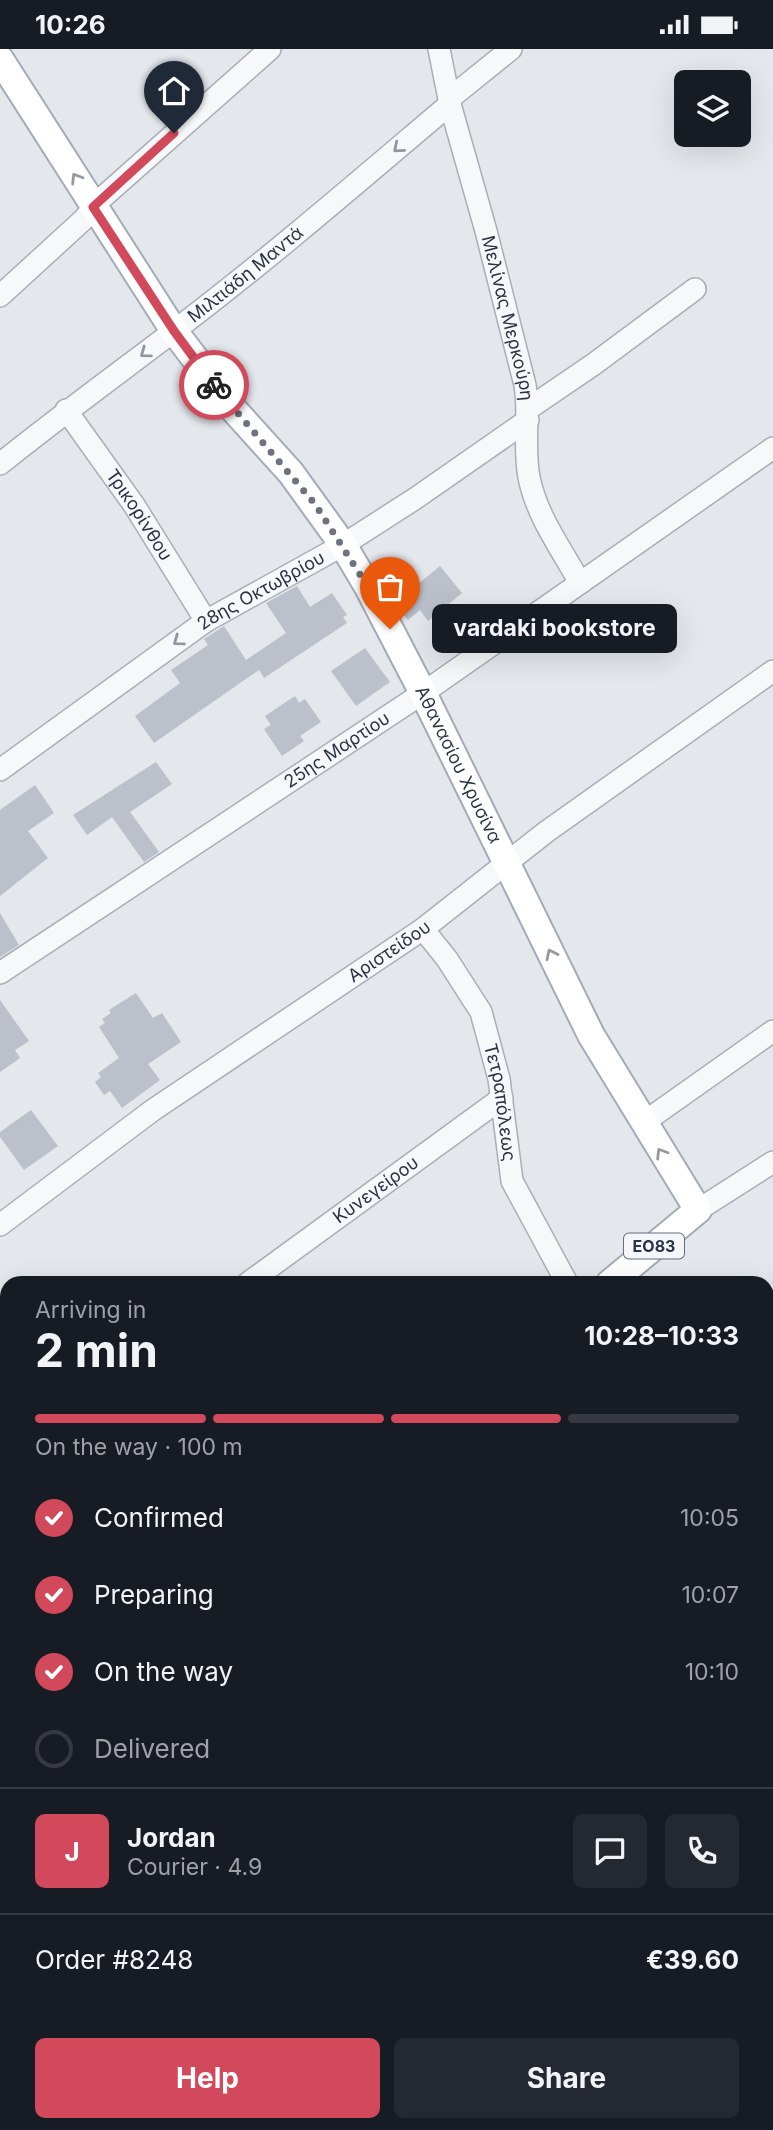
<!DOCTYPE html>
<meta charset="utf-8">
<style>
:root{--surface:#171b24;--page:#242831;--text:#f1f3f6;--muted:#9ea1a6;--line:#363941;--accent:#d1495b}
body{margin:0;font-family:Inter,sans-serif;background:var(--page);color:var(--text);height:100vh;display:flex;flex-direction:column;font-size:26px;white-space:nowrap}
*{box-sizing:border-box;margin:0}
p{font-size:23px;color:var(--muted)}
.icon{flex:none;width:38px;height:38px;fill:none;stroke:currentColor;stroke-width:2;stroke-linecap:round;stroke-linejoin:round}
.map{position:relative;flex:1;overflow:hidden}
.panel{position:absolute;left:0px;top:1227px;width:774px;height:856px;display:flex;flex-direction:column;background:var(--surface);border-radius:21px 21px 0 0;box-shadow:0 7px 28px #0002}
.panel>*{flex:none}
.fabs{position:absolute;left:674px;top:21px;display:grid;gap:14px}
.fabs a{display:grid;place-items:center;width:77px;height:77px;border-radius:10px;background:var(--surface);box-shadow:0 7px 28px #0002;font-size:35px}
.pin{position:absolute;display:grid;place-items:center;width:60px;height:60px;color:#fff;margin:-72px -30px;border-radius:50% 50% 50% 0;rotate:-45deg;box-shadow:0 0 7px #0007}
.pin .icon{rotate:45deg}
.courier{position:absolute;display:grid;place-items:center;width:70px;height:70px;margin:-35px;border:5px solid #d1495b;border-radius:50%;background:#fff;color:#222;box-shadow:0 2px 9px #0007}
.bubble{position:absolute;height:49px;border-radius:10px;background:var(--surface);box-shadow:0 7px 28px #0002;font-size:23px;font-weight:700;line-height:49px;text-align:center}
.overview em{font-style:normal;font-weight:700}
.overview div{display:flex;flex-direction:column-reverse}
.overview{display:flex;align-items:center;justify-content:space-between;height:119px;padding:0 35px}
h1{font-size:46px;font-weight:700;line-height:52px}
.bar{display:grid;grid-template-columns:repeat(4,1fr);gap:10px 7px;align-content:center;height:84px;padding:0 35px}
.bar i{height:9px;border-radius:5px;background:var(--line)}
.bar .selected{background:var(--accent)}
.bar p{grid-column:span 4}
.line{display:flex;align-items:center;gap:18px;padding:0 35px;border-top:2px solid var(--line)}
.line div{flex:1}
.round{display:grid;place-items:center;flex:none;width:74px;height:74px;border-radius:10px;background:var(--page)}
ol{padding:0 35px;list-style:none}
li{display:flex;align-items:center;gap:21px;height:77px}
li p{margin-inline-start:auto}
li .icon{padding:7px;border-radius:50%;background:var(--accent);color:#fff;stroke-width:4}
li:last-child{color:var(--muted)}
li i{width:38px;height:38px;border:4px solid var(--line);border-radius:50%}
.primary-button{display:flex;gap:14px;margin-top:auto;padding:14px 35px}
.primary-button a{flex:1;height:80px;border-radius:10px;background:var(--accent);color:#fff;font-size:28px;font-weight:700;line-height:80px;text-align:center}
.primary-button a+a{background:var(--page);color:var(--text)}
.status{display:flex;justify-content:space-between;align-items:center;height:49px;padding:0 35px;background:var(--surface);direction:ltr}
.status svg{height:19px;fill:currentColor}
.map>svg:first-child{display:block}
.building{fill:#bbc0ca}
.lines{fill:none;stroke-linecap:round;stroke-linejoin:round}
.minor-casing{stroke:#a9aeb7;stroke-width:24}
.major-casing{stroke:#a3abb8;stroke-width:30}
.minor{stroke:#f7f8fa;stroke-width:21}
.major{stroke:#fff;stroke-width:26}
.oneway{stroke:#9196a0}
.oneway2{stroke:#959aa2}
.done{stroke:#6c737f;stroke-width:7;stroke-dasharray:0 12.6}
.route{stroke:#d1495b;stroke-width:9}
.labels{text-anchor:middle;stroke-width:6;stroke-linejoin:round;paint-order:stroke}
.shield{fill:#f4f6f9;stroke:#676e7b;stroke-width:2}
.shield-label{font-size:16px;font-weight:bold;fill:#2b3445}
.street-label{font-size:18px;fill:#2b3445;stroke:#f4f6f9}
</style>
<div class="status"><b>10:26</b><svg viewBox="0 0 49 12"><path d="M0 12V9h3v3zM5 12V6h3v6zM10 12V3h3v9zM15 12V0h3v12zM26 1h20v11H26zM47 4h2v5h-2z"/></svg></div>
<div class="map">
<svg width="773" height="2081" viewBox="0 0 773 2081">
<rect width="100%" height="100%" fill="#e4e7ec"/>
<g class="building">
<path d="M440,517l22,27 -34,28 -8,-11 -12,10 -14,-16z"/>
<path d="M297,537l13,21 22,-14 15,22 -4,2 4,6 -83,55 -5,-8 -105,73 -19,-27 45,-33 -9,-13 37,-25 -4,-6 20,-13 22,34 40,-27 -20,-30z"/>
<path d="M365,599l25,34 -34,24 -25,-35z"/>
<path d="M295,647l4,7 6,-4 16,23 -21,14 4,5 -22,15 -18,-27 7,-4 -6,-9z"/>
<path d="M156,713l16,22 -42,28 29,40 -15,10 -32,-45 -25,18 -14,-20z"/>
<path d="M35,736l19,28 -26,18 20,27 -48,38v-86z"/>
<path d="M0,864l19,32 -19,12z"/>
<path d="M136,944l17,25 9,-5 19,29 -33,22 12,16 -38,28 -12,-17 -6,4 -9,-13 6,-5 -3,-4 21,-15 -20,-31 6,-4 -3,-4 9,-6 -2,-3z"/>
<path d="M0,951l29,41 -14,9 5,8 -20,14z"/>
<path d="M31,1061l27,36 -34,24 -24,-33v-5z"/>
</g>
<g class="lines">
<g class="minor-casing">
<g id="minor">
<path id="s1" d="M439,0l11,55 36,127 39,154c5,31 -2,62 4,92 7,38 33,73 51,106"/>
<path d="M449,50l62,-50"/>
<path d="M0,247l83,-76 19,-22 168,-149"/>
<path d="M528,360l66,-45 101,-75"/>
<path id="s2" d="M66,361l68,95 72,116"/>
<path id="s3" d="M0,415c57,-46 116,-89 174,-133 95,-72 185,-150 276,-227"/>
<path id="s4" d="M0,721l206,-149 137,-76 73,-47 112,-78"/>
<path id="s5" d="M423,880l24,30 34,53 18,67 13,102 55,102"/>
<path id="s6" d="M0,924l423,-280 350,-245"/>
<path d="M643,1074l130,-92"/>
<path d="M698,1161l75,-48"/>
<path id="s7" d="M0,1176l153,-115 270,-181 123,-97 227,-161"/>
<path id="s8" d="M248,1234l254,-185"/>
<path d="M0,1422l7,-6"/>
<path d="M766,1632l7,-5"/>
<path d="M766,1699l7,20"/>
<path d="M766,1920l7,-4"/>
<path d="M720,2076l3,5"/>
<path d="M508,2081l8,-5"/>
</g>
</g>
<g class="major-casing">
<g id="major">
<path id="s9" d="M0,10l174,272 61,80 56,62 52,72 25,42 55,106 168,342 107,175 -88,73"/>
<path d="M0,1691l7,-5"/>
<path d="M0,1803l7,10"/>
<path d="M194,2076l4,5"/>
</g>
</g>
<use href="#minor" class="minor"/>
<use href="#major" class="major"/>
</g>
<defs><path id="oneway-chevron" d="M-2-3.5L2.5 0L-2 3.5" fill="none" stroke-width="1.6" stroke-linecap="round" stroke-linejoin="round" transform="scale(1.75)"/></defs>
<g class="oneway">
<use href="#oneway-chevron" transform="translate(398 99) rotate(140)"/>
<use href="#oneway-chevron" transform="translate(145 304) rotate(144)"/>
<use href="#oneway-chevron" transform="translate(178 592) rotate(144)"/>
</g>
<g class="oneway2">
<use href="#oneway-chevron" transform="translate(76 129) rotate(-122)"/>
<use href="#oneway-chevron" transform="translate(551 905) rotate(-116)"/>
<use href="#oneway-chevron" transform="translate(661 1104) rotate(-122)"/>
</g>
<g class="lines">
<path class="done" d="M214,336l101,119 53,83 22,42"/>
<path class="route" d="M174,84l-81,74 81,124 40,54"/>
</g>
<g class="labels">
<rect class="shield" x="624" y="1184.5" width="60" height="25" rx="5"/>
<g class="shield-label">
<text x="654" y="1203">ΕΟ83</text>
</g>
<g class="street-label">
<text dy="6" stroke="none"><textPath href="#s3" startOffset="310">Μιλτιάδη Μαντά</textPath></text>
<text dy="6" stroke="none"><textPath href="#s1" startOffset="278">Μελίνας Μερκούρη</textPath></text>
<text dy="6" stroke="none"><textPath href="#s2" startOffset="128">Τρικορίνθου</textPath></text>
<text dy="6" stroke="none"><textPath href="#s4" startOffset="317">28ης Οκτωβρίου</textPath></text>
<text dy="6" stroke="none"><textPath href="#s6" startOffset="404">25ης Μαρτίου</textPath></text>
<text dy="6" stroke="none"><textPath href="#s9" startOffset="844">Αθανασίου Χρυσίνα</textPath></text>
<text dy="6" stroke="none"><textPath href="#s7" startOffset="476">Αριστείδου</textPath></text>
<text dy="6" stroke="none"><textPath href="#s5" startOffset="194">Τετραπόλεως</textPath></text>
<text dy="6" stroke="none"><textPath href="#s8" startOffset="158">Κυνεγείρου</textPath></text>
</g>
</g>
</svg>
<div class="fabs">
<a><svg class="icon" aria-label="layers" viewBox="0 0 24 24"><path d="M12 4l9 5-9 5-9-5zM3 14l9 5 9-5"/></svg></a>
</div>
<div class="pin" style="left:390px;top:580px;background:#ea580c"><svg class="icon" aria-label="bag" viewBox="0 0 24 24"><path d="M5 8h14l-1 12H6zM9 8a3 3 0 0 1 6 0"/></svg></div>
<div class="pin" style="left:174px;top:84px;background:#1f2937"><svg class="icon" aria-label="home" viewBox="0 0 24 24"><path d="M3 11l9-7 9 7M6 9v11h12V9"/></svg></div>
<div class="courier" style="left:214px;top:336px"><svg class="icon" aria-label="bike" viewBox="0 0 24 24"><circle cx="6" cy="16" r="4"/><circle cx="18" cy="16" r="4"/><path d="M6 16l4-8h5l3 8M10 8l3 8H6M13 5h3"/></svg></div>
<div class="bubble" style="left:432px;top:555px;width:245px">vardaki bookstore</div>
<section class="panel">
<div class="overview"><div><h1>2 min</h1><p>Arriving in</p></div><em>10:28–10:33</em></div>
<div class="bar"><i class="selected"></i><i class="selected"></i><i class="selected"></i><i></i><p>On the way · 100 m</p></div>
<ol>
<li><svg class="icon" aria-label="check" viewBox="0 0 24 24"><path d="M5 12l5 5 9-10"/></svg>Confirmed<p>10:05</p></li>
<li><svg class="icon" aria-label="check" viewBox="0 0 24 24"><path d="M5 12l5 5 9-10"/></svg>Preparing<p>10:07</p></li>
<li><svg class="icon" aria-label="check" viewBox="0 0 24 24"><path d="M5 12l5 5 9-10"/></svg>On the way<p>10:10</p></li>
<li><i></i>Delivered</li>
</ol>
<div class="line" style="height:126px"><b class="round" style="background:var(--accent);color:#fff">J</b><div><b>Jordan</b><p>Courier · 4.9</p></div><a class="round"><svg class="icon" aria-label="chat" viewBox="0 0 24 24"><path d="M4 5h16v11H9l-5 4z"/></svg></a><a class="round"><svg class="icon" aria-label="phone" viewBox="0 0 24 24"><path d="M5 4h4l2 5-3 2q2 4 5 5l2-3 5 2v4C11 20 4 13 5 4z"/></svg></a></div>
<div class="line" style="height:91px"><div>Order #8248</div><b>€39.60</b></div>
<div class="primary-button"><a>Help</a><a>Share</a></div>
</section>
</div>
